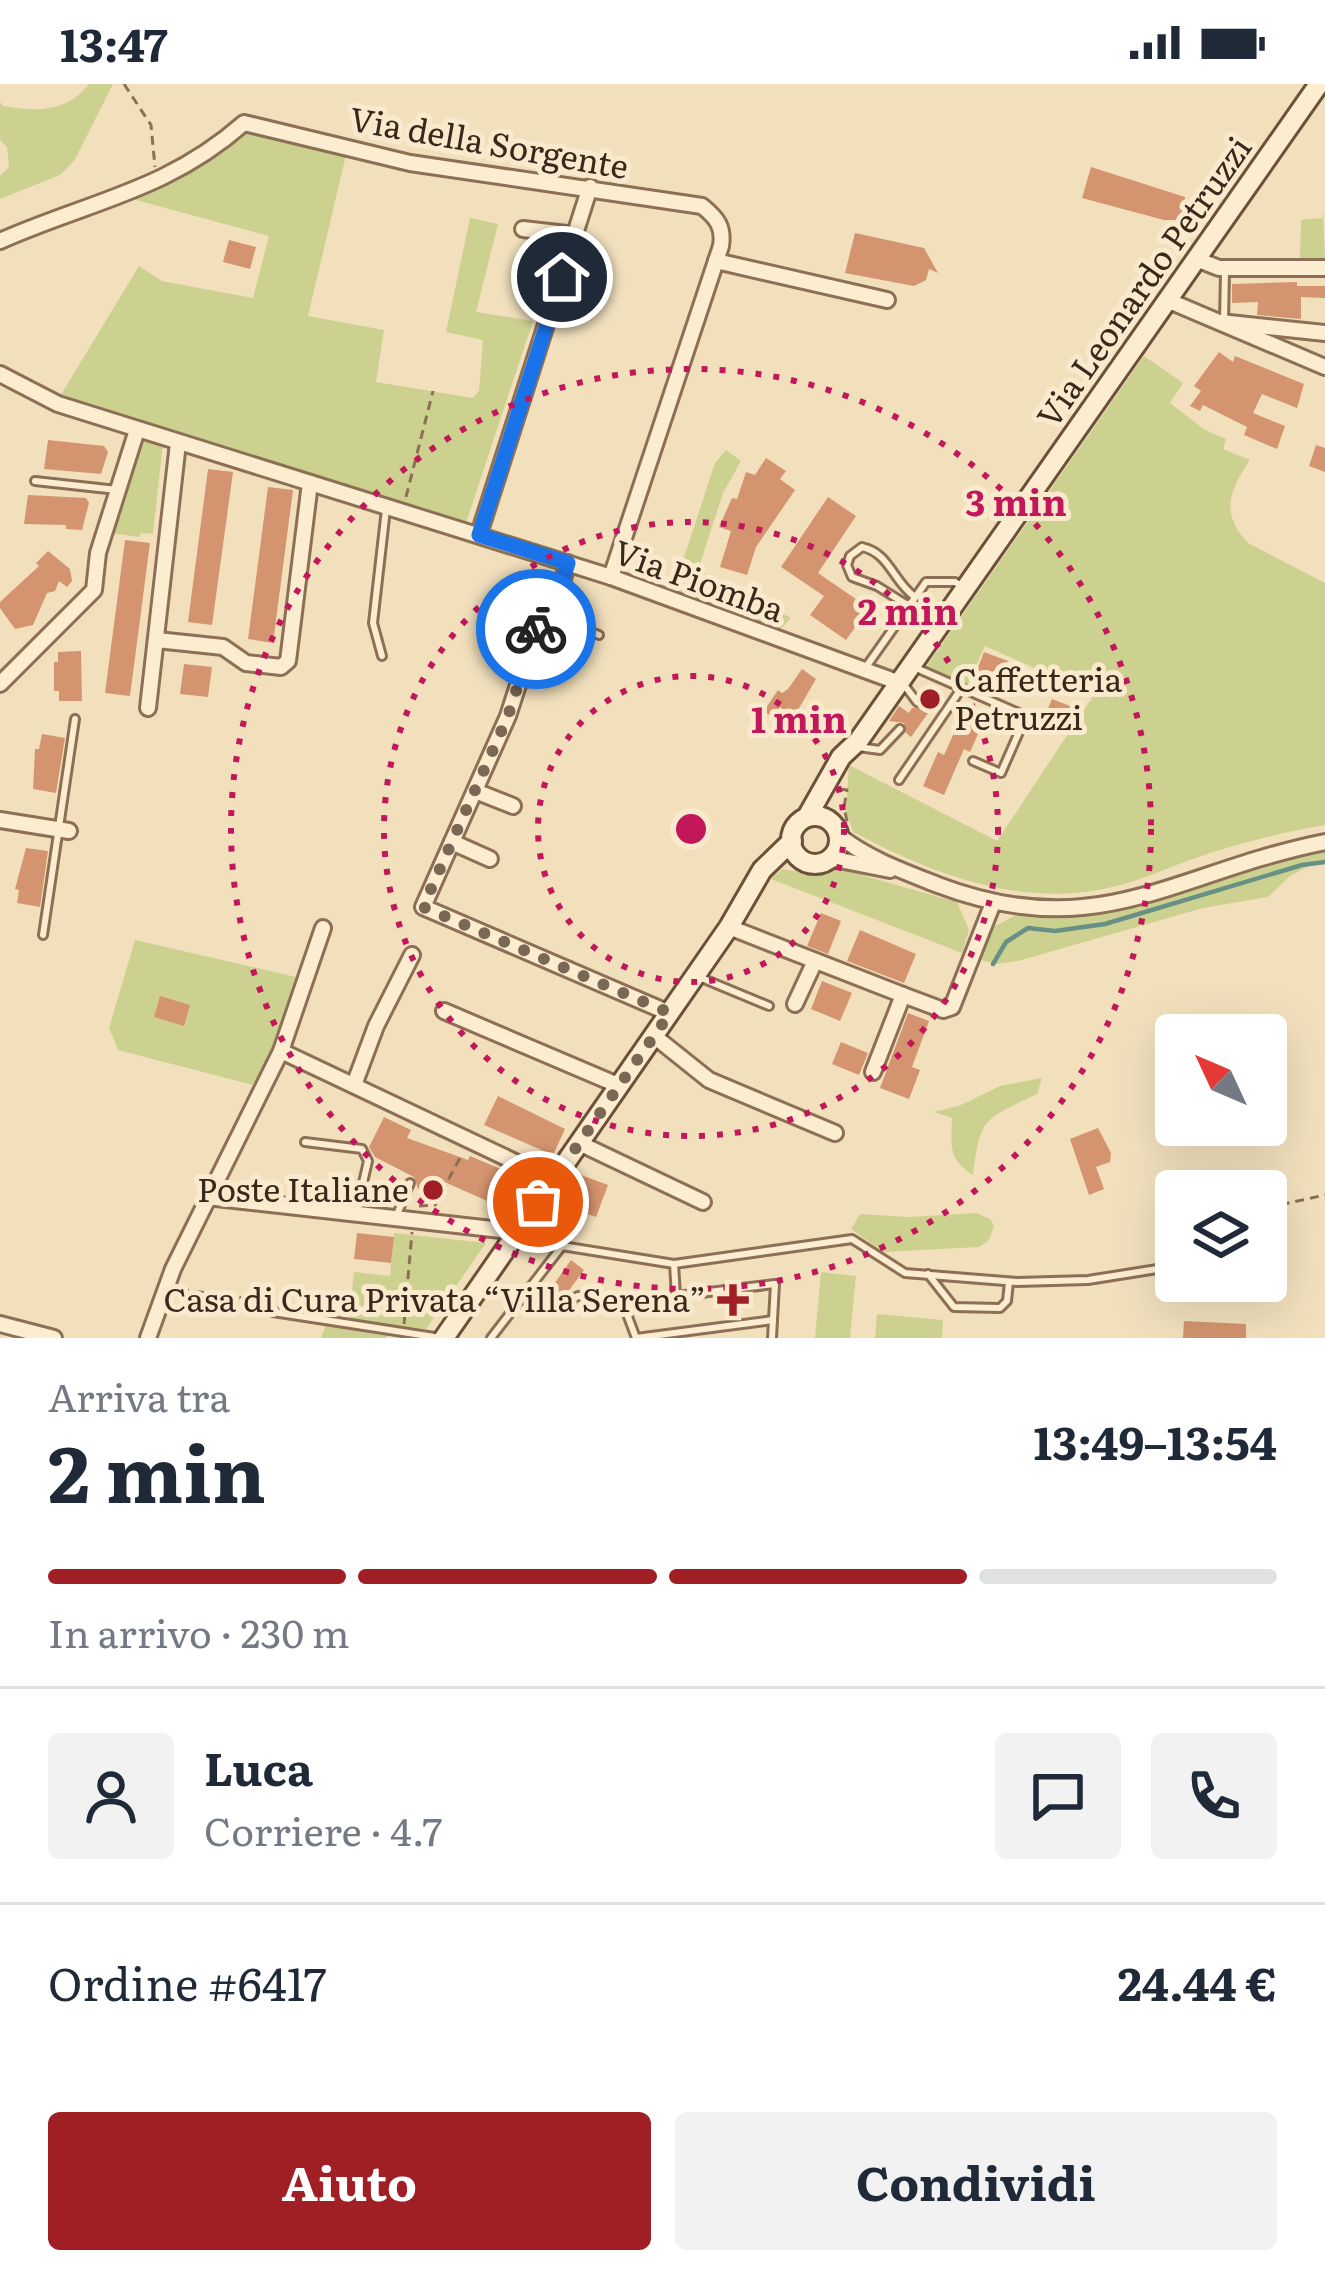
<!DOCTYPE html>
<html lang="it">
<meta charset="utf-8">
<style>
:root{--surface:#fff;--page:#f2f2f3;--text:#1f2937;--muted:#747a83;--line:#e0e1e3;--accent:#a01f25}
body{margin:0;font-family:Literata,serif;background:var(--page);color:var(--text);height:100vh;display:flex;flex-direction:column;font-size:45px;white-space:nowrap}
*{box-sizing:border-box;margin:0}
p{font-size:39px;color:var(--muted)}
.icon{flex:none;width:66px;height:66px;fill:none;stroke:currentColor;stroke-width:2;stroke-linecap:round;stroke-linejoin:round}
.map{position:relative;height:1254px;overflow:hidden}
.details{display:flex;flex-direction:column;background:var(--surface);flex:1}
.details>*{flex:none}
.needle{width:78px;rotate:314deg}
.controls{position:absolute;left:1155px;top:930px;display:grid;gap:24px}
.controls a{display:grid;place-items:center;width:132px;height:132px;border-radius:12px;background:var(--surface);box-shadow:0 12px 48px #0002;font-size:60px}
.pin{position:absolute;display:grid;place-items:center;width:102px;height:102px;color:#fff;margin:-51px;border:6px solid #fff;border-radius:50%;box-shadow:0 3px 12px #0007}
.courier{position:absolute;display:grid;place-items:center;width:120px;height:120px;margin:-60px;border:9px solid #1a73e8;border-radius:50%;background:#fff;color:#222;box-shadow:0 3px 15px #0007}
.summary em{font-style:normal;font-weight:700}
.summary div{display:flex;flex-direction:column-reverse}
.summary{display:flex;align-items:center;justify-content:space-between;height:204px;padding:0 48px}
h1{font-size:78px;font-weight:700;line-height:90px}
.bar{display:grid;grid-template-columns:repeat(4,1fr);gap:18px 12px;align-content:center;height:144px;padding:0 48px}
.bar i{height:15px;border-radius:9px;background:var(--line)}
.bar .current{background:var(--accent)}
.bar p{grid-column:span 4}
.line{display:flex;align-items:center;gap:30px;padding:0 48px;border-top:3px solid var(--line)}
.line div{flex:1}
.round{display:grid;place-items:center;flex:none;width:126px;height:126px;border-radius:12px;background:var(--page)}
.primary-button{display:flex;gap:24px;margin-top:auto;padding:24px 48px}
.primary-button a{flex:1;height:138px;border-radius:12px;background:var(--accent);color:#fff;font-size:48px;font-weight:700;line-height:138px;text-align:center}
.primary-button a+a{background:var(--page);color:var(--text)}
.status{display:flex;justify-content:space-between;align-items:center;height:84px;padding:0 60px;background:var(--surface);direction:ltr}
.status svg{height:33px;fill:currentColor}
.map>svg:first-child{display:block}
.green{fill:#ccd190}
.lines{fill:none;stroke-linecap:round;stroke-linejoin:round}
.stream{stroke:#689185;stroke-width:4.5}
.building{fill:#d4946f}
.lane-casing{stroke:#8c6f54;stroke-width:12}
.street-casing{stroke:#8c6f54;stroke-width:20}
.secondary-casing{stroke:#6d5038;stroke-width:24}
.path{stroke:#8c6f54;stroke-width:3;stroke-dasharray:9 6;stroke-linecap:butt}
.lane{stroke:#fcedd1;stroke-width:6}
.street{stroke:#fcedd1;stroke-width:14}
.secondary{stroke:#fcedd1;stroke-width:18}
.done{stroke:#7a6854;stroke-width:12;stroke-dasharray:0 21.6}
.route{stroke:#1a73e8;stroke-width:15}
.ring{fill:none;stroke:#c2185b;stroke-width:6;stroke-dasharray:6 12}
.poi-dot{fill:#a01f25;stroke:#f9eacd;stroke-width:4.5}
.labels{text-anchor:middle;stroke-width:10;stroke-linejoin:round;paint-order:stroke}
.street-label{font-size:33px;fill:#39281b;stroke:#f9eacd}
.poi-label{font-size:33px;fill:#39281b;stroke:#f9eacd;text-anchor:end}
.centre{fill:#c2185b;stroke:#f9eacd;stroke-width:6}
.ring-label{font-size:36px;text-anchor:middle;font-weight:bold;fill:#c2185b;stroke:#f9eacd;stroke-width:10;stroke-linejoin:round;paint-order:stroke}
</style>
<div class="status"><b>13:47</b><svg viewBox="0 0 49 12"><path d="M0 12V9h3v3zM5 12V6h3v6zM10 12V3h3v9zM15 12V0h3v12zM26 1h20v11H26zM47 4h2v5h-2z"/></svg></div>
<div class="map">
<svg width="1325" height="1254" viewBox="0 0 1325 1254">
<rect width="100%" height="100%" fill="#f2e0bd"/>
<g class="green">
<path d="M89,0h24l-39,77 -14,14 -60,24v-23l9,-9 -2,-20 -7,-7v-38l3,4c33,6 65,6 86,-22z"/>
<path d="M246,47l100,24 -38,161 76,14 -8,52 97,16 6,-7 4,-51 -37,-8 24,-114 28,6 -22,88 57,9 -67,202 -407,-125 80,-132 23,15 91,17 16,-62 -133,-36 -1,-4 74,-40 4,2z"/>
<path d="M1323,127l2,47h-25l1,-38 21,-2z"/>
<path d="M1144,272l39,27 -13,20 35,27 21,9 -3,10 27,11c-21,31 -30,53 -2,83l77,40v242c-46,8 -91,19 -135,35 -23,8 -46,19 -70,25 -93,26 -186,-10 -267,-53l-7,-20 3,-47 148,76 97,-146 -109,-49 -19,42 -42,-18z"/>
<path d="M143,356l20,3 -10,91 -12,-1 -2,4 -28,-4z"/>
<path d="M726,366l15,11 -18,32 -25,77 50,27 5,4 -1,9 19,8 5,-8 15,8 -11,12 -72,-27 2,-6 -7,-3 -4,7 -26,-10 42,-128z"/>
<path d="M1325,764v16l-14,1 -21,11 -22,21 -65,11 -185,53 -22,3 -22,-6 14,-28 26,-14 89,-3 155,-50z"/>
<path d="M833,783l124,35 12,28 -7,23 -191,-74 11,-10 29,5z"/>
<path d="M135,856l161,37 -27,78 -16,30 -135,-35 -9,-22z"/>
<path d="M1042,994l-5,16c-53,26 -56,21 -64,81 -25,-16 -22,-29 -21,-57l-18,-6 27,-7 39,-19z"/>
<path d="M977,1129l13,6 4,7 -5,14 -10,7 -96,5 -32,-23 9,-15 48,3z"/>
<path d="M394,1149l92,10 -60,86 -77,-10 5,-47 36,4z"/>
<path d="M821,1188l35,4 -6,62h-35z"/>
<path d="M877,1230l66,6 -1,18h-67z"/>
<path d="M326,1241l62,8 -1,5h-66z"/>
</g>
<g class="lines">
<path class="stream" d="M993,880l13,-22 22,-14 27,3 50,-7 197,-59 23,-3"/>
</g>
<g class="building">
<path d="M1091,83l94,30 -1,15h-3l-2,8h-15l-82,-22z"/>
<path d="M855,149l69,15 14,25 -9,-4 -3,11 -12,6 -69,-13z"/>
<path d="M229,156l27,7 -6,22 -27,-7z"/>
<path d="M1297,198v4h28v12l-24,-1v22l-44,-4 1,-13 -26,1v-19z"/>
<path d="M1219,268l14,10 2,-6 69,28 -7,24 -35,-14 -9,19 32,13 -8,23 -33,-14 3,-8 -44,-22 -3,6 -10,-5 11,-15 -7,-5z"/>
<path d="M48,356l56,6 4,6 -7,22 -57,-5z"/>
<path d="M1316,361l9,3v24l-16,-6z"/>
<path d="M766,374l20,13 -6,8 15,11 -39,57 -9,28 -27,-8 11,-36 -12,-4 13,-29 5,1 9,-27 9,3z"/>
<path d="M208,385l25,3 -21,153 -24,-3z"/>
<path d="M268,403l25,3 -20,153 -25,-4z"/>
<path d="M28,411l58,3 3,5 -7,27 -16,-1v-4l-42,-1z"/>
<path d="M828,413l28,19 -38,57 51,35 -23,32 -36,-25 14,-19 -43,-29z"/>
<path d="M125,456l25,3 -20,153 -25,-3z"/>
<path d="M48,467l22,18 2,12 -5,6 -8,-6 -4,10 -8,2 -14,32 -18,4 -15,-21v-6l39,-36 -3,-3z"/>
<path d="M81,567l1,50h-23v-10h-5v-29h4v-10z"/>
<path d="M984,568l24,9 -11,30 -24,-10z"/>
<path d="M184,580l28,3 -4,30 -28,-3z"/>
<path d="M802,585l14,10 -22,38 -14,-10 -8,10 -8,-6 14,-21 4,3 6,-4z"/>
<path d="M930,603l11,8 -30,42 -5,-4 -2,-10 -15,-2 10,-15 10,7 3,-5 10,-1z"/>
<path d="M1052,615l28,11 -6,14 -28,-11z"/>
<path d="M965,625l20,9 -15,34 -6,-3 -20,46 -21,-9 15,-34 6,3z"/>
<path d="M42,650l23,4 -9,55 -23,-4 2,-40h4z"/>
<path d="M26,764l22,3 -8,56 -23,-4 2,-13 -4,-1z"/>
<path d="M821,829l20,8 -13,33 -21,-8z"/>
<path d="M860,846l56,24 -12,29 -57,-22z"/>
<path d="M822,897l30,12 -12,28 -29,-12z"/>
<path d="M160,912l30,9 -6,21 -30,-9z"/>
<path d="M908,929l21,8 -17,46 8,3 -11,29 -29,-11z"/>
<path d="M841,958l27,11 -9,22 -27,-11z"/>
<path d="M498,1012l67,33 -12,26 -69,-30z"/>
<path d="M384,1033l27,13 -4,8 61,22 2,-4 40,17 -14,32 -56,-25 -6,15 -16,-6 -4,-12 -39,-20 -6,-10z"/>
<path d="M1098,1044l13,25 -1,9 -14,5 8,22 -15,6 -19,-56z"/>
<path d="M581,1091l27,10 -12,32 -32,-11 7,-19 5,2z"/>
<path d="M357,1149l37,4 -3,26 -37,-4z"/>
<path d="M571,1176l13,10 -17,23 -12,7 -8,-6z"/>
<path d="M1184,1237l62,3v14h-63z"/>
</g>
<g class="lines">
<g class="lane-casing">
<g id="lane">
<path d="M1224,238l1,-51"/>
<path d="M35,397l82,9"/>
<path d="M909,522l-32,-20 -25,-9 -5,-12 3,-9 12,-9c28,6 31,35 53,50"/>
<path d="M555,534l44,17"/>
<path d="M382,572l-9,-33 13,-114"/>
<path d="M866,583l60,-85h29l8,5"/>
<path d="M914,583l109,48v8l-22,50 -28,-12"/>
<path d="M905,602l12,16"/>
<path d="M858,663l22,3 20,-21"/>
<path d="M899,696l62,-91"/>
<path d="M43,851l32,-216"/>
<path d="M699,893l70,29"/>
<path d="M305,1058l57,7 6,12 -12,52"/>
<path d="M396,1133l14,-34"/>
<path d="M674,1180l2,32 99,-12 -3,54"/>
<path d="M928,1190l26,33 46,1 7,-7 2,-19"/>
<path d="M523,1211l26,16 29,-15 46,10 12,32"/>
<path d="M273,1228l168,26"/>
<path d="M491,1254l71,-92 112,18 178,-25 53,34 112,9 71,-2 88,-14"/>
<path d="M636,1254l137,-18"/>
</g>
</g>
<g class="street-casing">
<g id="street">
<path d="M523,145l52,6"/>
<path d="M0,157c90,-40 167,-50 244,-118l166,40 292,43c15,12 22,21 19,40l-110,331"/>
<path d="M1196,175l23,9h106"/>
<path d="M716,177l171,39"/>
<path d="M1167,216l158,67"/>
<path d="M1220,238l105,11"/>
<path d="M0,290l58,30 553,173 289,106"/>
<path d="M479,450l111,-347"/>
<path d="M568,479l-17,54 -10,-3 -33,102 -85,191 246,106"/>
<path d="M157,556l66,7 23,16 35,4 7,-6 22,-178"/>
<path d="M0,600l94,-94 4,-37 39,-123"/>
<path d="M148,624l30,-265"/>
<path d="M475,707l38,15"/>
<path d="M0,736l69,11"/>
<path d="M838,751c28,23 67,37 100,50 161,61 236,-13 387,-43"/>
<path d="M452,758l38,17"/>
<path d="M829,774l61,12"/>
<path d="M729,843l174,68 -30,77"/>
<path d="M903,911l40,15 9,-3 41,-104"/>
<path d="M795,920l20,-43"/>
<path d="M444,927l176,75"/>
<path d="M654,952l55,44 126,53"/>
<path d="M281,967l272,129"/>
<path d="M354,1001l22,-59 36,-71"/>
<path d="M579,1059l124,59"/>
<path d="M207,1113l294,33 13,7"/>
<path d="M0,1240l54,14"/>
<path d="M148,1254l25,-69 108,-218 42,-123"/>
</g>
</g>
<g class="secondary-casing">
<g id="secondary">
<circle cx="815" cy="756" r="24"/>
<path d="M807,733l34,-60 18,-17 460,-656"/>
<path d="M444,1254l285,-411 33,-57 30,-29"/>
</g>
</g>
<g class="path">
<path d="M124,0l27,41 4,42"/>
<path d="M406,413l27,-106"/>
<path d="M840,705l7,1 -3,17 4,19"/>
<path d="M419,1122l16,-1 27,-51"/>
<path d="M1266,1124l59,-13"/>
<path d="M180,1205l91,13"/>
<path d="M404,1240l8,-92"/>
</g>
<use href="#lane" class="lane"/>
<use href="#street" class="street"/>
<use href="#secondary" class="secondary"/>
</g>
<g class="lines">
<path class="done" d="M536,545l-28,87 -85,191 247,106 -132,189"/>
<path class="route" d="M536,545l5,-15 10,3 17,-54 -89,-28 83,-258"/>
</g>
<g class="ring">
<circle cx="691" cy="745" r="153"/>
<circle cx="691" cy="745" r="307"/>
<circle cx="691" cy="745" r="460"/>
</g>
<g class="poi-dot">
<circle cx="930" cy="615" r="12"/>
<circle cx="433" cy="1106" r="12"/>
<path d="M727 1198h12v12h12v12h-12v12h-12v-12h-12v-12h12z"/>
</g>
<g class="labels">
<g class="street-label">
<text transform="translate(489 59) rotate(10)" y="12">Via della Sorgente</text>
<text transform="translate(1144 198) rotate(-55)" y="12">Via Leonardo Petruzzi</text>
<text transform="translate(699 497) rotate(20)" y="12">Via Piomba</text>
</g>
<g class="poi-label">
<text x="954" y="608" text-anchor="start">Caffetteria<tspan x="954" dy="38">Petruzzi</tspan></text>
<text x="409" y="1118">Poste Italiane</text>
<text x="706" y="1228">Casa di Cura Privata “Villa Serena”</text>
</g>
</g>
<circle cx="691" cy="745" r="18" class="centre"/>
<g class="ring-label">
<text x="1016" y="432">3 min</text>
<text x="908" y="541">2 min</text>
<text x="799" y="649">1 min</text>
</g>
</svg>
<div class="controls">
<a><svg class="needle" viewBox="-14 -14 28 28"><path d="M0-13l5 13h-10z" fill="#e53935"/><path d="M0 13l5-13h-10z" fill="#747a83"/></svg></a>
<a><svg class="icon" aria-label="layers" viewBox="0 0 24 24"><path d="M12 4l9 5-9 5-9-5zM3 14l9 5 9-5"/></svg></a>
</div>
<div class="pin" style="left:538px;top:1118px;background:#ea580c"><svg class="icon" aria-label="bag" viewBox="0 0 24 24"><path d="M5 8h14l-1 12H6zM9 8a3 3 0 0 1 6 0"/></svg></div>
<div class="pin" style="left:562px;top:193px;background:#1f2937"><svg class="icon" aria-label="home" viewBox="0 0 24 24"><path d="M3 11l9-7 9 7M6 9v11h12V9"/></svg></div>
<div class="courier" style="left:536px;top:545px"><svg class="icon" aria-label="bike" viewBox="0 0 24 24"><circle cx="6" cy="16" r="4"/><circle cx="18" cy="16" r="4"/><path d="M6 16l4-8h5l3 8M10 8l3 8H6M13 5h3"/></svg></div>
</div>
<section class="details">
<div class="summary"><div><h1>2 min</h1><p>Arriva tra</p></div><em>13:49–13:54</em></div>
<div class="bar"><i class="current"></i><i class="current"></i><i class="current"></i><i></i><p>In arrivo · 230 m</p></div>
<div class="line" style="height:216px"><a class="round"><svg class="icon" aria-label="person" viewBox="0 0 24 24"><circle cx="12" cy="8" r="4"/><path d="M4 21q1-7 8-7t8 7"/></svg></a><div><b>Luca</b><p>Corriere · 4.7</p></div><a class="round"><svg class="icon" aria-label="chat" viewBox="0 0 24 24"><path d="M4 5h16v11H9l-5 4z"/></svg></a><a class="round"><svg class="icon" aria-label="phone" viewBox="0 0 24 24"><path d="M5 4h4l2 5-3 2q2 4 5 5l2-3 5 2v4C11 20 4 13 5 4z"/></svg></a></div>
<div class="line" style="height:156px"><div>Ordine #6417</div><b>24.44 €</b></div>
<div class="primary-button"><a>Aiuto</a><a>Condividi</a></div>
</section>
